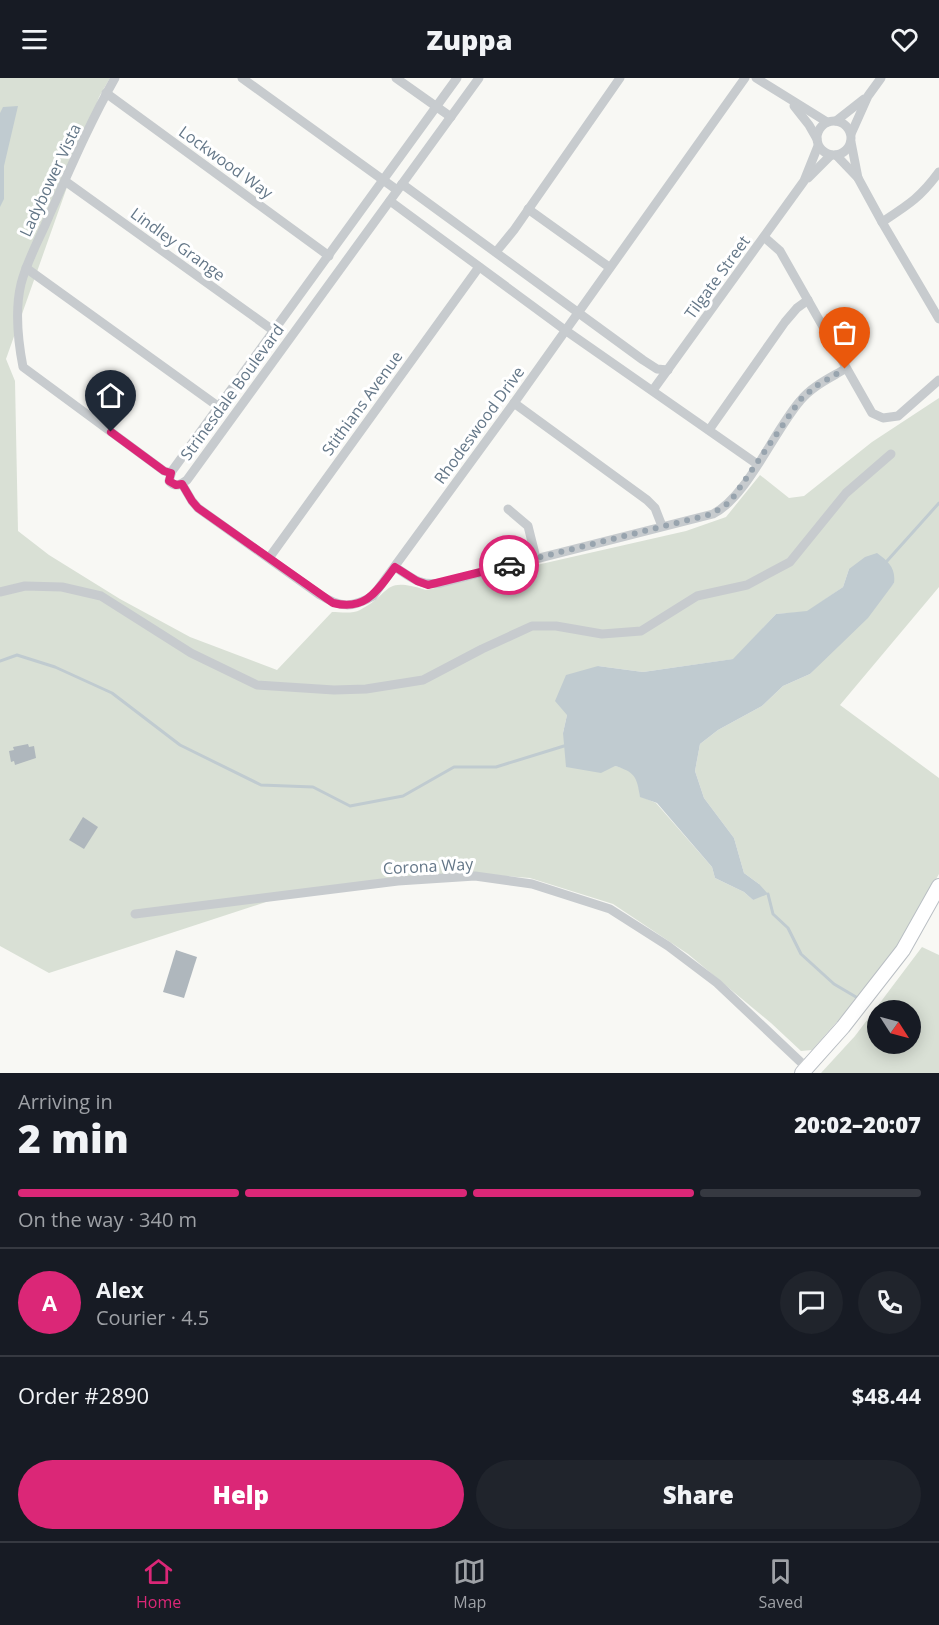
<!DOCTYPE html>
<meta charset="utf-8">
<style>
:root{--surface:#171b24;--page:#20242c;--text:#f1f3f6;--muted:#9ea1a6;--line:#363941;--accent:#db2777}
body{margin:0;font-family:"Open Sans",sans-serif;background:var(--page);color:var(--text);height:100vh;display:flex;flex-direction:column;font-size:22px;white-space:nowrap}
*{box-sizing:border-box;margin:0}
p{font-size:20px;color:var(--muted)}
.icon{flex:none;width:33px;height:33px;fill:none;stroke:currentColor;stroke-width:2;stroke-linecap:round;stroke-linejoin:round}
.map{position:relative;height:995px;overflow:hidden}
.drawer{display:flex;flex-direction:column;background:var(--surface);flex:1}
.drawer>*{flex:none}
.needle{width:39px;rotate:126deg}
.buttons{position:absolute;left:867px;top:922px;display:grid;gap:12px}
.buttons a{display:grid;place-items:center;width:54px;height:54px;border-radius:50%;background:var(--surface);box-shadow:0 3px 15px #0003;font-size:30px}
.pin{position:absolute;display:grid;place-items:center;width:51px;height:51px;color:#fff;margin:-62px -26px;border-radius:50% 50% 50% 0;rotate:-45deg;box-shadow:0 0 6px #0007}
.pin .icon{rotate:45deg}
.courier{position:absolute;display:grid;place-items:center;width:60px;height:60px;margin:-30px;border:4px solid #db2777;border-radius:50%;background:#fff;color:#222;box-shadow:0 2px 8px #0007}
.summary em{font-style:normal;font-weight:800}
.summary div{display:flex;flex-direction:column-reverse}
.summary{display:flex;align-items:center;justify-content:space-between;height:102px;padding:0 18px}
h1{font-size:39px;font-weight:800;line-height:45px}
.bar{display:grid;grid-template-columns:repeat(4,1fr);gap:9px 6px;align-content:center;height:72px;padding:0 18px}
.bar i{height:8px;border-radius:4px;background:var(--line)}
.bar .on{background:var(--accent)}
.bar p{grid-column:span 4}
.line{display:flex;align-items:center;gap:15px;padding:0 18px;border-top:2px solid var(--line)}
.line div{flex:1}
.round{display:grid;place-items:center;flex:none;width:63px;height:63px;border-radius:32px;background:var(--page)}
.primary-button{display:flex;gap:12px;margin-top:auto;padding:12px 18px}
.primary-button a{flex:1;height:69px;border-radius:36px;background:var(--accent);color:#fff;font-size:24px;font-weight:800;line-height:69px;text-align:center}
.primary-button a+a{background:var(--page);color:var(--text)}
header{display:flex;justify-content:space-between;align-items:center;height:78px;padding:0 18px;background:var(--surface);font-size:27px;font-weight:800}
.menu{display:flex;justify-content:space-around;align-items:center;height:84px;border-top:2px solid var(--line);background:var(--surface);font-size:16px;color:var(--muted)}
.menu a{display:grid;justify-items:center;gap:3px}
.menu .on{color:var(--accent)}
.map>svg:first-child{display:block}
.green{fill:#d9e0d5;fill-rule:evenodd}
.water{fill:#c0cbd0}
.lines{fill:none;stroke-linecap:round;stroke-linejoin:round}
.stream{stroke:#c0cbd0;stroke-width:3}
.building{fill:#afb7bd}
.secondary-casing{stroke:#b9bec3;stroke-width:16}
.street{stroke:#c7cbce;stroke-width:9}
.secondary{stroke:#fff;stroke-width:14}
.done{stroke:#98a4ae;stroke-width:6;stroke-dasharray:0 10.8}
.route{stroke:#db2777;stroke-width:8}
.labels{text-anchor:middle;stroke-width:6;stroke-linejoin:round;paint-order:stroke}
.street-label{font-size:16px;fill:#647788;stroke:#fff}
</style>
<header><svg class="icon" aria-label="menu" viewBox="0 0 24 24"><path d="M4 6h16M4 12h16M4 18h16"/></svg>Zuppa<svg class="icon" aria-label="heart" viewBox="0 0 24 24"><path d="M12 20l-8-8c-3-5 5-10 8-4 3-6 11-1 8 4z"/></svg></header>
<div class="map">
<svg width="939" height="995" viewBox="0 0 939 995">
<rect width="100%" height="100%" fill="#f8f8f4"/>
<g class="green">
<path d="M0,0h110l-11,19 -93,262 9,22 3,150 31,24 71,44 70,38 87,33 55,-58c8,0 21,2 28,-2 33,-17 21,-34 66,-20l260,-59 40,-14 34,-42 29,23 15,-2 68,-54 67,-44v189l-99,118 99,73v96l-40,69 -35,48 -52,59 -11,1 -30,-28 -83,-69 -75,-50 -83,-26 -62,-5 -193,26 -226,74 -49,-27zM849,491l45,14 -84,91 -27,12 -21,20 -44,24 -18,14 -5,27 9,27 30,40 10,35 15,11 -6,16 -9,-8 -29,-14 -3,-11 -56,-64 -16,-7 -2,-15 -8,-11 -15,-4 -52,-33 4,-18 31,-49 45,6 91,-13 42,-45 31,-2 36,-25z"/>
<path d="M922,869l17,8v118h-118l34,-37zM878,933h32v33h-32z"/>
</g>
<g class="water">
<path d="M18,28l-14,60v33l-4,8v-94l3,-6z"/>
<path d="M877,475c11,8 19,15 17,30l-26,35 -58,56 -27,12 -21,20 -44,24 -18,14 -5,27 9,27 30,40 10,35 15,11 9,10 -15,6 -9,-8 -29,-14 -3,-11 -55,-64 -17,-6c-3,-20 -5,-25 -25,-31l-14,7 -35,-6 -3,-34 4,-18 -12,-14 11,-26 32,-9 45,6 90,-13 43,-45 31,-3 36,-24 6,-18 16,-12z"/>
</g>
<g class="lines">
<g class="stream">
<path d="M887,483l52,-58"/>
<path d="M0,583l17,-6 38,12 57,26 68,52 81,40 52,2 37,19 53,-10 51,-29h42l68,-21"/>
<path d="M768,816l5,20 15,14 13,26 33,30 22,13"/>
</g>
</g>
<g class="building">
<path d="M28,666l1,3 5,-1 2,12 -21,7 -1,-4 -3,1 -2,-11 5,-1 -1,-3z"/>
<path d="M83,739l15,10 -14,22 -15,-9z"/>
<path d="M176,872l21,7 -13,41 -21,-6z"/>
</g>
<g class="lines">
<g class="secondary-casing">
<path id="secondary" d="M802,995l41,-46 60,-77 36,-64"/>
</g>
<g class="street">
<path d="M115,0c-25,44 -45,91 -66,138 -9,22 -22,44 -28,68 -6,25 -3,57 2,83l141,104 7,2"/>
<path d="M242,0l155,112"/>
<path d="M396,0l55,39"/>
<path d="M457,0l-285,393 -3,10c6,7 11,4 18,-1l292,-402"/>
<path d="M756,0l71,44"/>
<path d="M106,15l223,163"/>
<path d="M794,28l15,19 8,14"/>
<circle cx="834" cy="60" r="17"/>
<path d="M836,43l28,-22"/>
<path d="M851,56l17,-38 13,-18"/>
<path d="M851,64l7,36"/>
<path d="M836,77l22,23 24,44 57,97"/>
<path d="M808,100l23,-23"/>
<path d="M65,103l209,150"/>
<path d="M402,106l241,176 14,9 11,1"/>
<path d="M390,123l175,129 192,134"/>
<path d="M528,131l81,58"/>
<path d="M882,144c26,-17 38,-24 57,-50"/>
<path d="M764,159l16,14 92,162 11,5 15,-2 41,-36"/>
<path d="M496,174l18,-22 106,-152"/>
<path d="M26,190l193,139"/>
<path d="M653,312l151,-209 14,-35"/>
<path d="M514,325l133,97 8,8 7,18"/>
<path d="M709,352l76,-108 12,-14 11,-8"/>
<path d="M182,406l10,17 6,7 122,87c21,13 32,13 53,1l141,-193 231,-325"/>
<path d="M508,431l20,17 8,32"/>
<path d="M269,480l210,-291"/>
<path d="M395,489c17,11 24,19 46,16l272,-69c34,-17 61,-83 87,-113 12,-15 30,-23 45,-32"/>
<path d="M0,514l25,-6 37,1 39,9 90,57 66,32 77,5 32,-1 57,-9 59,-31 50,-23h24l46,8 39,-3 56,-35 50,-11 43,-23 56,-69 45,-39"/>
<path d="M135,836l263,-33 77,-5 57,8 78,25 58,37 49,37 90,85"/>
</g>
<use href="#secondary" class="secondary"/>
</g>
<g class="lines">
<path class="done" d="M509,487l203,-51 18,-12 70,-102 16,-14 29,-17"/>
<path class="route" d="M111,354l53,39 7,2 -2,8 7,4 6,-1 10,17 6,7 135,95c33,8 44,-12 62,-36l22,14 11,4 81,-20"/>
</g>
<g class="labels">
<g class="street-label">
<text transform="translate(226 84) rotate(36)" y="6">Lockwood Way</text>
<text transform="translate(50 102) rotate(-65)" y="6">Ladybower Vista</text>
<text transform="translate(178 166) rotate(36)" y="6">Lindley Grange</text>
<text transform="translate(717 199) rotate(-54)" y="6">Tilgate Street</text>
<text transform="translate(232 314) rotate(-54)" y="6">Strinesdale Boulevard</text>
<text transform="translate(362 325) rotate(-54)" y="6">Stithians Avenue</text>
<text transform="translate(479 347) rotate(-54)" y="6">Rhodeswood Drive</text>
<text transform="translate(428 788) rotate(-3)" y="6">Corona Way</text>
</g>
</g>
</svg>
<div class="buttons">
<a><svg class="needle" viewBox="-14 -14 28 28"><path d="M0-13l5 13h-10z" fill="#e53935"/><path d="M0 13l5-13h-10z" fill="#9ea1a6"/></svg></a>
</div>
<div class="pin" style="left:845px;top:291px;background:#ea580c"><svg class="icon" aria-label="bag" viewBox="0 0 24 24"><path d="M5 8h14l-1 12H6zM9 8a3 3 0 0 1 6 0"/></svg></div>
<div class="pin" style="left:111px;top:354px;background:#1f2937"><svg class="icon" aria-label="home" viewBox="0 0 24 24"><path d="M3 11l9-7 9 7M6 9v11h12V9"/></svg></div>
<div class="courier" style="left:509px;top:487px"><svg class="icon" aria-label="car" viewBox="0 0 24 24"><path d="M5 17H2v-5l4-1 3-4h7l3 4 3 1v5h-3M9 17h6M6 11h13"/><circle cx="7" cy="17" r="2"/><circle cx="17" cy="17" r="2"/></svg></div>
</div>
<section class="drawer">
<div class="summary"><div><h1>2 min</h1><p>Arriving in</p></div><em>20:02–20:07</em></div>
<div class="bar"><i class="on"></i><i class="on"></i><i class="on"></i><i></i><p>On the way · 340 m</p></div>
<div class="line" style="height:108px"><b class="round" style="background:var(--accent);color:#fff">A</b><div><b>Alex</b><p>Courier · 4.5</p></div><a class="round"><svg class="icon" aria-label="chat" viewBox="0 0 24 24"><path d="M4 5h16v11H9l-5 4z"/></svg></a><a class="round"><svg class="icon" aria-label="phone" viewBox="0 0 24 24"><path d="M5 4h4l2 5-3 2q2 4 5 5l2-3 5 2v4C11 20 4 13 5 4z"/></svg></a></div>
<div class="line" style="height:78px"><div>Order #2890</div><b>$48.44</b></div>
<div class="primary-button"><a>Help</a><a>Share</a></div>
</section>
<nav class="menu">
<a class="on"><svg class="icon" aria-label="home" viewBox="0 0 24 24"><path d="M3 11l9-7 9 7M6 9v11h12V9"/></svg>Home</a>
<a><svg class="icon" aria-label="map" viewBox="0 0 24 24"><path d="M3 6l6-2 6 2 6-2v14l-6 2-6-2-6 2zM9 4v14M15 6v14"/></svg>Map</a>
<a><svg class="icon" aria-label="saved" viewBox="0 0 24 24"><path d="M7 4h10v16l-5-4-5 4z"/></svg>Saved</a>
</nav>
